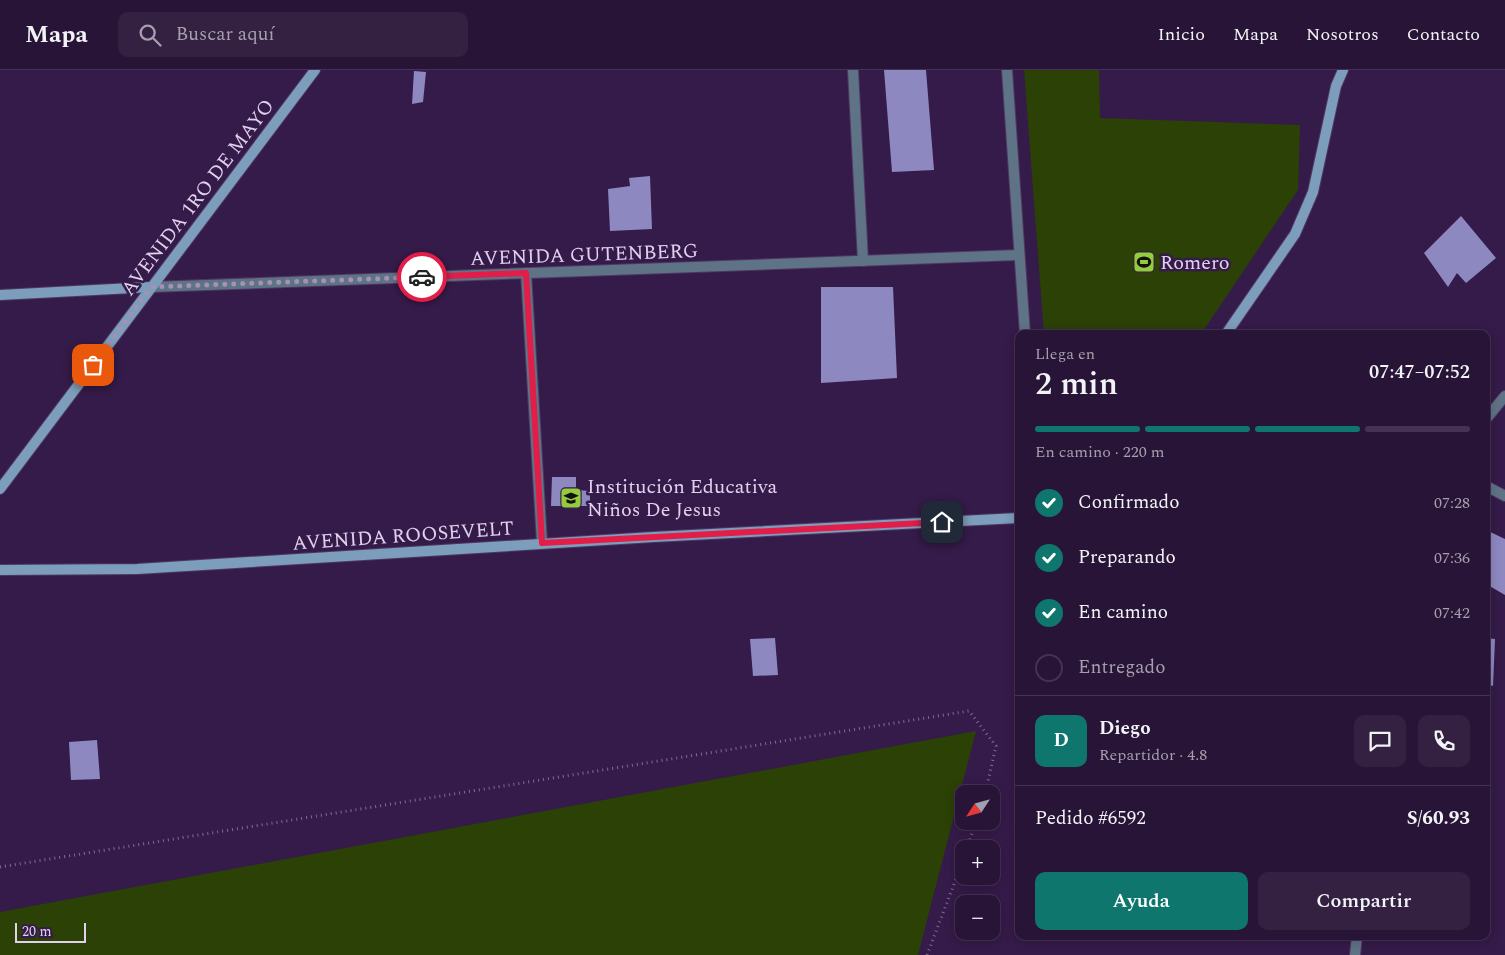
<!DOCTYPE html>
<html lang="es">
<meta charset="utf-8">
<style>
:root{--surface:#281437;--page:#342142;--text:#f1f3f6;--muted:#a59ead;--line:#443352;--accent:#0f766e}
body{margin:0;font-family:Spectral,serif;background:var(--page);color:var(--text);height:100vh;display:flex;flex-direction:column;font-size:19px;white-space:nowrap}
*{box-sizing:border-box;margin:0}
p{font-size:16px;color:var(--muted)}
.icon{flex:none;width:28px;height:28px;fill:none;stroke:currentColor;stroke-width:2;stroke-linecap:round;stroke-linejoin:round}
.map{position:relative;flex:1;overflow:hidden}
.drawer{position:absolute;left:1015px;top:260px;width:475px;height:610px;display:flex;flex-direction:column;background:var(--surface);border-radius:10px;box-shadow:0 2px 12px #0003,0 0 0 1px var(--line)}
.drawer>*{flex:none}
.needle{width:32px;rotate:234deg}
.tools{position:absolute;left:955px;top:715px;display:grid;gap:10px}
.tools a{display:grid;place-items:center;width:45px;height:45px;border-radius:10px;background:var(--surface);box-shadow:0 2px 12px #0003,0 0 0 1px var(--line);font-size:25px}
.scale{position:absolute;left:15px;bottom:12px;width:71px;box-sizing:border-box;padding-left:5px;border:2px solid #e0d1ee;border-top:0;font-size:14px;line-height:18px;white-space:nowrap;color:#e0d1ee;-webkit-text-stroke:4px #351b49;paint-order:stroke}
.pin{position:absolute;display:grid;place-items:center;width:42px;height:42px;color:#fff;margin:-21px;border-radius:10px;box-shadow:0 2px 8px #0006}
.courier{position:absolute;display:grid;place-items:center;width:50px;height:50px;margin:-25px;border:4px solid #e11d48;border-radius:50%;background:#fff;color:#222;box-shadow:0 1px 6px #0007}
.headline em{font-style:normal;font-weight:600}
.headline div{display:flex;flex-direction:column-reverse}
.headline{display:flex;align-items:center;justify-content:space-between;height:85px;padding:0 20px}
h1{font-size:32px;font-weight:600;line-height:38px}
.bar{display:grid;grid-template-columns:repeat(4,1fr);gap:8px 5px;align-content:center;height:60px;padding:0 20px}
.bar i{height:6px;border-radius:4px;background:var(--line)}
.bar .current{background:var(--accent)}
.bar p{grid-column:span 4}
.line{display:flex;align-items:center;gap:12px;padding:0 20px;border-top:1px solid var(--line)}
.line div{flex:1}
.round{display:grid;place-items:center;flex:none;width:52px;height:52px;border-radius:10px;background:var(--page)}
ol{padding:0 20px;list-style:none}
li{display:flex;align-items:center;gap:15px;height:55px}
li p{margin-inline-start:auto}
li .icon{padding:5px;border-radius:50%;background:var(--accent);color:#fff;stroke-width:4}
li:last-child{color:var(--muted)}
li i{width:28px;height:28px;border:2px solid var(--line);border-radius:50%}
.cta{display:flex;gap:10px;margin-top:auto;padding:10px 20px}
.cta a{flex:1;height:58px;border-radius:10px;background:var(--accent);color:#fff;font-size:20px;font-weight:600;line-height:58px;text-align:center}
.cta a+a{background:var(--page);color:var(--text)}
header{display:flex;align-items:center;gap:30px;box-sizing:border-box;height:70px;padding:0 25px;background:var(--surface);border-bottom:1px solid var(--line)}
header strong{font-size:24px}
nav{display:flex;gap:28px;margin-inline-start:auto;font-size:18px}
.search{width:350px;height:45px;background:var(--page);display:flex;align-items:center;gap:12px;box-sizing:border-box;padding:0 18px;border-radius:10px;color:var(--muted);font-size:19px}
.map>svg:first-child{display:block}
.green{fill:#2b4105}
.building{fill:#8e88c1}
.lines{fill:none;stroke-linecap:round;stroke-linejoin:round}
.street-casing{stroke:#503863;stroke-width:12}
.secondary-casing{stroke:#503863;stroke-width:12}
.path{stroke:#806b91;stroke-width:3;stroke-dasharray:1 4;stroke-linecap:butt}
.street{stroke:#5f7386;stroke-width:10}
.secondary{stroke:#7d9dbc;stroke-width:10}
.done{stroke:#a491b4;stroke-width:5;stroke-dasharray:0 9}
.route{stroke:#e11d48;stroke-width:6}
.labels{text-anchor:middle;stroke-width:5;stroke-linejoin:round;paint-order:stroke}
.street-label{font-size:20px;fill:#e0d1ee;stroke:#351b49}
.poi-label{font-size:20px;fill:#e0d1ee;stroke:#351b49;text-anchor:start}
</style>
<header>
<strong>Mapa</strong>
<div class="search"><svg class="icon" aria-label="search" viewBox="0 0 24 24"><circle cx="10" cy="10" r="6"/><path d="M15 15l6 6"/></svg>Buscar aquí</div>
<nav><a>Inicio</a><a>Mapa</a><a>Nosotros</a><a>Contacto</a></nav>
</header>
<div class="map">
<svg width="1505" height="885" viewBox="0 0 1505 885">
<rect width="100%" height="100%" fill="#351b49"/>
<g class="green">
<path d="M1024,0h75l1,48 200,7 -2,65 -97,144h-157z"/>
<path d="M976,661l-58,224h-918v-43z"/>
</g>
<g class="building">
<path d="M884,0h42l8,100 -42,2z"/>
<path d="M414,1l12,1 -3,30 -11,2z"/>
<path d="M650,106l2,53 -42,2 -2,-42 22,-3 -1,-8z"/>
<path d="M1461,146l35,42 -30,25 -9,-10 -9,14 -24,-34z"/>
<path d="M821,217h72l4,91 -76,5z"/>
<path d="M552,407h24v13l14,1v15h-39z"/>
<path d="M1486,460l19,9v56l-19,-11z"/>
<path d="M775,568l3,37 -25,1 -3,-37z"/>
<path d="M1486,568l9,1 -2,47 -7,-2z"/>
<path d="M97,670l3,39 -29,1 -2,-38z"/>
</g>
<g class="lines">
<g class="street-casing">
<g id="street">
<path d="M853,0l10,191"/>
<path d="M1007,0l18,264"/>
<path d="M526,203l16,270"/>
<path d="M151,217l868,-32"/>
<path d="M1486,349l19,-23"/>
<path d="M1486,416l19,10"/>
<path d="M1355,885l2,-19"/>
</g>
</g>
<g class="secondary-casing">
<g id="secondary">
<path d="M0,225l151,-8"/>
<path d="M1226,264l69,-100 18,-42 23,-106 7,-16"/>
<path d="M0,419l315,-419"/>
<path d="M0,500l137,-1 516,-32 366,-19"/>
</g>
</g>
<g class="path">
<path d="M967,779l9,-28"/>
<path d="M0,797l969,-156 27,35 -11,48"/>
<path d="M927,885l37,-97"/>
</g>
<use href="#street" class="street"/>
<use href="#secondary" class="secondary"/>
</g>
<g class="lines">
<path class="done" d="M93,295l58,-78 271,-10"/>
<path class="route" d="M422,207l104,-4 16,270 400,-21"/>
</g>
<defs>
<g id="stadium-square" transform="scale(1.125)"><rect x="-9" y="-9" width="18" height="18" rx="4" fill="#94cc3c" stroke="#351b49"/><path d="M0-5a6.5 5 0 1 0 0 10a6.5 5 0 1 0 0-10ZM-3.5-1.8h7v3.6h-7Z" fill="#111"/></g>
<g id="school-square" transform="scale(1.125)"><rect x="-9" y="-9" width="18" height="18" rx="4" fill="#94cc3c" stroke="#351b49"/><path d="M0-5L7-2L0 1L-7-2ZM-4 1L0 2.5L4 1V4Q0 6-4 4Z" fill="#111"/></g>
</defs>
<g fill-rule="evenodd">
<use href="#stadium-square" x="1144" y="192"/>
<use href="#school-square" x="571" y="428"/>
</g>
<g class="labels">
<g class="street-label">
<text transform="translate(197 127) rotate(-53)" y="7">AVENIDA 1RO DE MAYO</text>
<text transform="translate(584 184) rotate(-2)" y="7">AVENIDA GUTENBERG</text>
<text transform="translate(403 465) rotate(-4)" y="7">AVENIDA ROOSEVELT</text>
</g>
<g class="poi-label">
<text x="1160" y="199">Romero</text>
<text x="587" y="423">Institución Educativa<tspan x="587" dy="23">Niños De Jesus</tspan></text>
</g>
</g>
</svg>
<div class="tools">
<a><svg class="needle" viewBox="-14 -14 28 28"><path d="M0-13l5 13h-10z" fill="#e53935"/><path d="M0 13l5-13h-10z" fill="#a59ead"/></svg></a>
<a>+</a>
<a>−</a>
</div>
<div class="scale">20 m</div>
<div class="pin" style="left:93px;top:295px;background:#ea580c"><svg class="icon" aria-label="bag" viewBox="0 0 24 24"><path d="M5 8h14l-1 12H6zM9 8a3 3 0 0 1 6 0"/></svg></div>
<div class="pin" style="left:942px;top:452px;background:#1f2937"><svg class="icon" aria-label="home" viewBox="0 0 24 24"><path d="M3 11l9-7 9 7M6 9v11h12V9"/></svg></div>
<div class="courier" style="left:422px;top:207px"><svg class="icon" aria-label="car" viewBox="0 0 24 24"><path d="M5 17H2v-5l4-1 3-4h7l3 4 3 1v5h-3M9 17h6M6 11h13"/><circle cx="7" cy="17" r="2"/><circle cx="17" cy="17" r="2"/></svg></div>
<section class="drawer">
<div class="headline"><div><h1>2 min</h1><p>Llega en</p></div><em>07:47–07:52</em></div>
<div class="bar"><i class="current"></i><i class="current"></i><i class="current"></i><i></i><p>En camino · 220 m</p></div>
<ol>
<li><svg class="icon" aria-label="check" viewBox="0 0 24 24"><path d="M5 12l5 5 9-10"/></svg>Confirmado<p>07:28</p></li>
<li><svg class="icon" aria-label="check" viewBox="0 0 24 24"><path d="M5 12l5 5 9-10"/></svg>Preparando<p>07:36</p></li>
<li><svg class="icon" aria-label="check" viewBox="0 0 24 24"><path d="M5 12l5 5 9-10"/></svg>En camino<p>07:42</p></li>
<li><i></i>Entregado</li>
</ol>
<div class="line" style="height:90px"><b class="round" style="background:var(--accent);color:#fff">D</b><div><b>Diego</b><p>Repartidor · 4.8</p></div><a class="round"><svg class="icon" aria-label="chat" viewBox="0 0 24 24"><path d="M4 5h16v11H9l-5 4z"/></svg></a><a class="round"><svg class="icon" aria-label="phone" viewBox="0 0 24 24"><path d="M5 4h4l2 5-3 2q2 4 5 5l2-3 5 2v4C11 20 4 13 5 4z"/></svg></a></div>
<div class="line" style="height:65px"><div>Pedido #6592</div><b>S/60.93</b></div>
<div class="cta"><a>Ayuda</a><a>Compartir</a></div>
</section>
</div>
